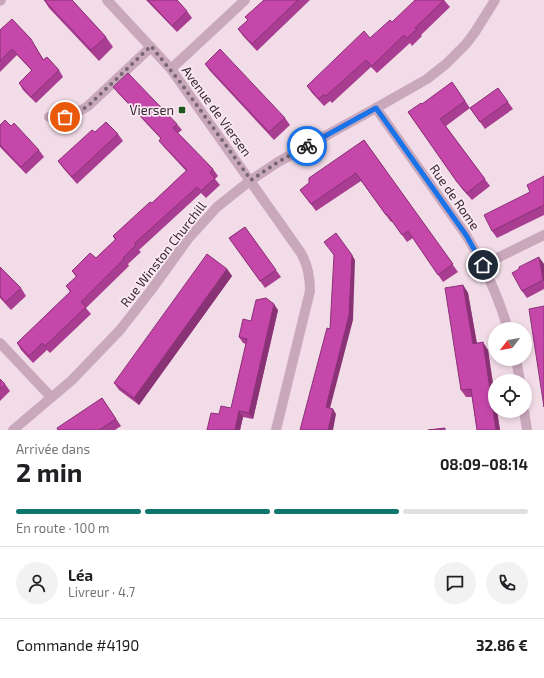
<!DOCTYPE html>
<html lang="fr">
<meta charset="utf-8">
<style>
:root{--surface:#fff;--page:#f2f2f2;--text:#202124;--muted:#757577;--line:#e0e0e0;--accent:#0f766e}
body{margin:0;font-family:"Exo 2",sans-serif;background:var(--page);color:var(--text);height:100vh;display:flex;flex-direction:column;font-size:15px;white-space:nowrap}
*{box-sizing:border-box;margin:0}
p{font-size:13px;color:var(--muted)}
.icon{flex:none;width:22px;height:22px;fill:none;stroke:currentColor;stroke-width:2;stroke-linecap:round;stroke-linejoin:round}
.map{position:relative;height:430px;overflow:hidden}
.side{display:flex;flex-direction:column;background:var(--surface);flex:1}
.side>*{flex:none}
.needle{width:26px;rotate:239deg}
.controls{position:absolute;left:488px;top:322px;display:grid;gap:8px}
.controls a{display:grid;place-items:center;width:44px;height:44px;border-radius:50%;background:var(--surface);box-shadow:0 2px 6px #0003;font-size:20px}
.pin{position:absolute;display:grid;place-items:center;width:34px;height:34px;color:#fff;margin:-17px;border:2px solid #fff;border-radius:50%;box-shadow:0 1px 4px #0007}
.courier{position:absolute;display:grid;place-items:center;width:40px;height:40px;margin:-20px;border:3px solid #1a73e8;border-radius:50%;background:#fff;color:#222;box-shadow:0 1px 5px #0007}
.overview em{font-style:normal;font-weight:700}
.overview div{display:flex;flex-direction:column-reverse}
.overview{display:flex;align-items:center;justify-content:space-between;height:68px;padding:0 16px}
h1{font-size:26px;font-weight:700;line-height:30px}
.bar{display:grid;grid-template-columns:repeat(4,1fr);gap:6px 4px;align-content:center;height:48px;padding:0 16px}
.bar i{height:5px;border-radius:3px;background:var(--line)}
.bar .selected{background:var(--accent)}
.bar p{grid-column:span 4}
.line{display:flex;align-items:center;gap:10px;padding:0 16px;border-top:1px solid var(--line)}
.line div{flex:1}
.round{display:grid;place-items:center;flex:none;width:42px;height:42px;border-radius:21px;background:var(--page)}
.map>svg:first-child{display:block}
.lines{fill:none;stroke-linecap:round;stroke-linejoin:round}
.minor{stroke:#caa8bb;stroke-width:10}
.tertiary{stroke:#caa8bb;stroke-width:10}
.wall{fill:#a93d91}
.shaded-wall{fill:#8a3276}
.building{fill:#c547a9;stroke:#8a3276}
.done{stroke:#786772;stroke-width:4;stroke-dasharray:0 7.2}
.route{stroke:#1a73e8;stroke-width:5}
.poi-dot{fill:#1e5821;stroke:#fae9f1;stroke-width:1.5}
.labels{text-anchor:middle;stroke-width:3.5;stroke-linejoin:round;paint-order:stroke}
.poi-label{font-size:13px;fill:#372833;stroke:#fae9f1;text-anchor:end}
.street-label{font-size:13px;fill:#372833;stroke:#fae9f1}
</style>
<div class="map">
<svg width="544" height="430" viewBox="0 0 544 430">
<rect width="100%" height="100%" fill="#f2dce7"/>
<g class="lines">
<g class="minor">
<path d="M107,0l64,69 130,184c7,12 9,24 9,38l-34,139"/>
<path d="M171,69l74,-69"/>
<path d="M376,108l90,127c18,30 32,60 42,94"/>
<path d="M49,117c15,0 26,-2 39,-11l63,-59"/>
<path d="M483,265l61,-30"/>
<path d="M0,343l51,54"/>
<path d="M516,359l4,22"/>
<path d="M524,411l3,19"/>
<path d="M13,430l59,-50 48,-50 32,-41 36,-50 29,-32 34,-27 27,-18 98,-54 51,-29 19,-15 20,-20 9,-12 20,-32"/>
</g>
<path class="tertiary" d="M0,1l1,-1"/>
</g>
<g class="wall">
<path d="M44,0h28l34,37 7,10 -14,14 -50,-53z"/>
<path d="M146,0h31l10,11 5,7 -15,14z"/>
<path d="M264,0h46l-53,51 -14,-15 -5,-7 10,-9 -3,-3z"/>
<path d="M444,0l6,7 -29,28 1,1 -10,10 -2,-3 -33,30 -6,-6 -39,36 -2,-2 -6,5 -12,-13 -5,-7 85,-64z"/>
<path d="M0,30l35,16 9,14 15,10 4,7 -27,26 -13,-13 -4,-7 13,-12 -15,-16 -17,17z"/>
<path d="M205,64l80,54 5,7 -16,15 -64,-69z"/>
<path d="M452,82l18,26 28,-20 15,21 -28,20 -15,-21 -24,18 44,60 -18,14 -10,-11 -54,-77 14,-8z"/>
<path d="M113,87l64,37 5,6 -4,3 35,36 5,7 -3,3 5,6 -14,13 -5,-5 -62,57 2,2 -13,12 1,2 -43,42 5,6 -41,39 -3,-3 -14,13 -12,-13 -4,-7 53,-51 -4,-6 10,-9 -4,-6 24,-13 19,-18 -2,-4 39,-33 34,-32 -22,-24 -5,-6 2,-2 -43,-46z"/>
<path d="M0,125l11,1 28,24 5,7 -18,17 -26,-27z"/>
<path d="M95,132l23,2 5,7 -46,43 -14,-16 -5,-7z"/>
<path d="M364,140l94,132 -15,10 -30,-44 -6,4 -15,-21 -1,1 -30,-41 -45,30 -16,-21 9,-7z"/>
<path d="M544,176v39l-47,23 -5,-7 38,-39z"/>
<path d="M245,227l36,50 -16,11 -36,-50z"/>
<path d="M544,264v25l-17,9 -5,-7z"/>
<path d="M0,267l21,21 5,8 -15,14 -11,-12z"/>
<path d="M227,269l5,7 -93,129 -20,-15 -5,-7z"/>
<path d="M463,285l5,8 9,50 11,7 7,61h2l3,19h-23l-5,-33h-6l-5,-7z"/>
<path d="M278,310l-25,109 -10,-2 -3,13 -21,-16 12,-6 15,-64 -3,-1 -4,-6 12,-16z"/>
<path d="M0,379l5,5 5,7 -10,10z"/>
<path d="M102,398l19,28 -6,4h-57z"/>
</g>
<g class="shaded-wall">
<path d="M352,255l3,5 -2,60 -24,92 -3,-5z"/>
<path d="M539,257l5,7v17l-1,-1z"/>
<path d="M227,269l5,7 -93,129 -5,-7z"/>
<path d="M463,285l5,8 10,58 -5,-7z"/>
<path d="M274,304l4,6 -25,109 -4,-6z"/>
<path d="M483,342l5,8 7,46v15h2l3,19h-4z"/>
<path d="M333,409l3,5 -3,16h-5z"/>
<path d="M239,411l4,6 -3,13h-5z"/>
</g>
<g class="building">
<path d="M44,0h28l34,37 -15,13z"/>
<path d="M148,0h29l10,11 -15,15z"/>
<path d="M264,0h34l-46,44 -14,-15 10,-9 -3,-3z"/>
<path d="M415,0h29l-29,28 2,1 -10,9 -3,-3 -32,31 -6,-6 -40,36 -2,-2 -5,5 -12,-13 57,-55 6,7 20,-18 2,2z"/>
<path d="M12,19l19,20 12,21 4,-3 12,13 -28,27 -12,-14 13,-13 -20,-21 -12,12v-31z"/>
<path d="M220,49l65,69 -16,14 -64,-68z"/>
<path d="M128,73l49,51 -4,4 40,41 -3,4 5,5 -14,13 -4,-4 -62,56 1,2 -13,13 1,1 -43,43 5,5 -41,39 -3,-3 -13,13 -12,-13 54,-52 -5,-5 11,-10 -5,-5 18,-18 6,5 20,-19 -3,-3 37,-34 2,1 35,-33 -28,-29 2,-3 -48,-51z"/>
<path d="M452,82l13,19 -25,18 45,60 -18,14 -10,-11 -49,-70 13,-9 1,1z"/>
<path d="M498,88l10,14 -28,20 -10,-14z"/>
<path d="M5,120l6,6 3,-3 25,27 -18,17 -21,-22v-20z"/>
<path d="M106,122l12,12 -46,43 -14,-16 34,-31 3,2z"/>
<path d="M364,140l89,124 -15,11 -30,-44 -6,4 -15,-21 -1,1 -30,-42 -45,31 -11,-14 9,-7v-5z"/>
<path d="M544,176v29l-52,26 -8,-16 46,-23 -3,-7z"/>
<path d="M245,227l31,43 -16,11 -31,-43z"/>
<path d="M336,233l16,22 -3,60 -23,92 7,2 -5,21h-28l27,-102 3,1 4,-74 -10,-13z"/>
<path d="M207,254l20,15 -93,129 -20,-15z"/>
<path d="M539,257l4,23 -21,11 -10,-18 7,-4v-2z"/>
<path d="M0,267l21,21 -15,14 -6,-6z"/>
<path d="M463,285l10,59 10,-2 13,88h-19l-6,-41 -10,1 -16,-102z"/>
<path d="M266,298l8,6 -25,109 -10,-2 -4,19h-28l4,-17 8,1 2,-8 10,2 16,-69 -8,-2 4,-18 8,2 5,-21z"/>
<path d="M544,306v101l-15,-98z"/>
<path d="M0,379l5,5 -5,5z"/>
<path d="M102,398l14,21 -17,11h-41l-1,-2z"/>
<path d="M445,428v2h-17z"/>
</g>
<g class="lines">
<path class="done" d="M65,117l16,-7 7,-4 63,-60 29,36 71,98 27,-18 29,-16"/>
<path class="route" d="M307,146l69,-38 90,127 17,30"/>
</g>
<rect class="poi-dot" x="178" y="106" width="8" height="8" rx="2"/>
<g class="labels">
<g class="poi-label">
<text x="174" y="115">Viersen</text>
</g>
<g class="street-label">
<text transform="translate(217 111) rotate(54)" y="5">Avenue de Viersen</text>
<text transform="translate(455 197) rotate(55)" y="5">Rue de Rome</text>
<text transform="translate(163 254) rotate(-52)" y="5">Rue Winston Churchill</text>
</g>
</g>
</svg>
<div class="controls">
<a><svg class="needle" viewBox="-14 -14 28 28"><path d="M0-13l5 13h-10z" fill="#e53935"/><path d="M0 13l5-13h-10z" fill="#757577"/></svg></a>
<a><svg class="icon" aria-label="locate" viewBox="0 0 24 24"><circle cx="12" cy="12" r="6"/><path d="M12 2v4M12 18v4M2 12h4M18 12h4"/></svg></a>
</div>
<div class="pin" style="left:65px;top:117px;background:#ea580c"><svg class="icon" aria-label="bag" viewBox="0 0 24 24"><path d="M5 8h14l-1 12H6zM9 8a3 3 0 0 1 6 0"/></svg></div>
<div class="pin" style="left:483px;top:265px;background:#1f2937"><svg class="icon" aria-label="home" viewBox="0 0 24 24"><path d="M3 11l9-7 9 7M6 9v11h12V9"/></svg></div>
<div class="courier" style="left:307px;top:146px"><svg class="icon" aria-label="bike" viewBox="0 0 24 24"><circle cx="6" cy="16" r="4"/><circle cx="18" cy="16" r="4"/><path d="M6 16l4-8h5l3 8M10 8l3 8H6M13 5h3"/></svg></div>
</div>
<section class="side">
<div class="overview"><div><h1>2 min</h1><p>Arrivée dans</p></div><em>08:09–08:14</em></div>
<div class="bar"><i class="selected"></i><i class="selected"></i><i class="selected"></i><i></i><p>En route · 100 m</p></div>
<div class="line" style="height:72px"><a class="round"><svg class="icon" aria-label="person" viewBox="0 0 24 24"><circle cx="12" cy="8" r="4"/><path d="M4 21q1-7 8-7t8 7"/></svg></a><div><b>Léa</b><p>Livreur · 4.7</p></div><a class="round"><svg class="icon" aria-label="chat" viewBox="0 0 24 24"><path d="M4 5h16v11H9l-5 4z"/></svg></a><a class="round"><svg class="icon" aria-label="phone" viewBox="0 0 24 24"><path d="M5 4h4l2 5-3 2q2 4 5 5l2-3 5 2v4C11 20 4 13 5 4z"/></svg></a></div>
<div class="line" style="height:52px"><div>Commande #4190</div><b>32.86 €</b></div>
</section>
